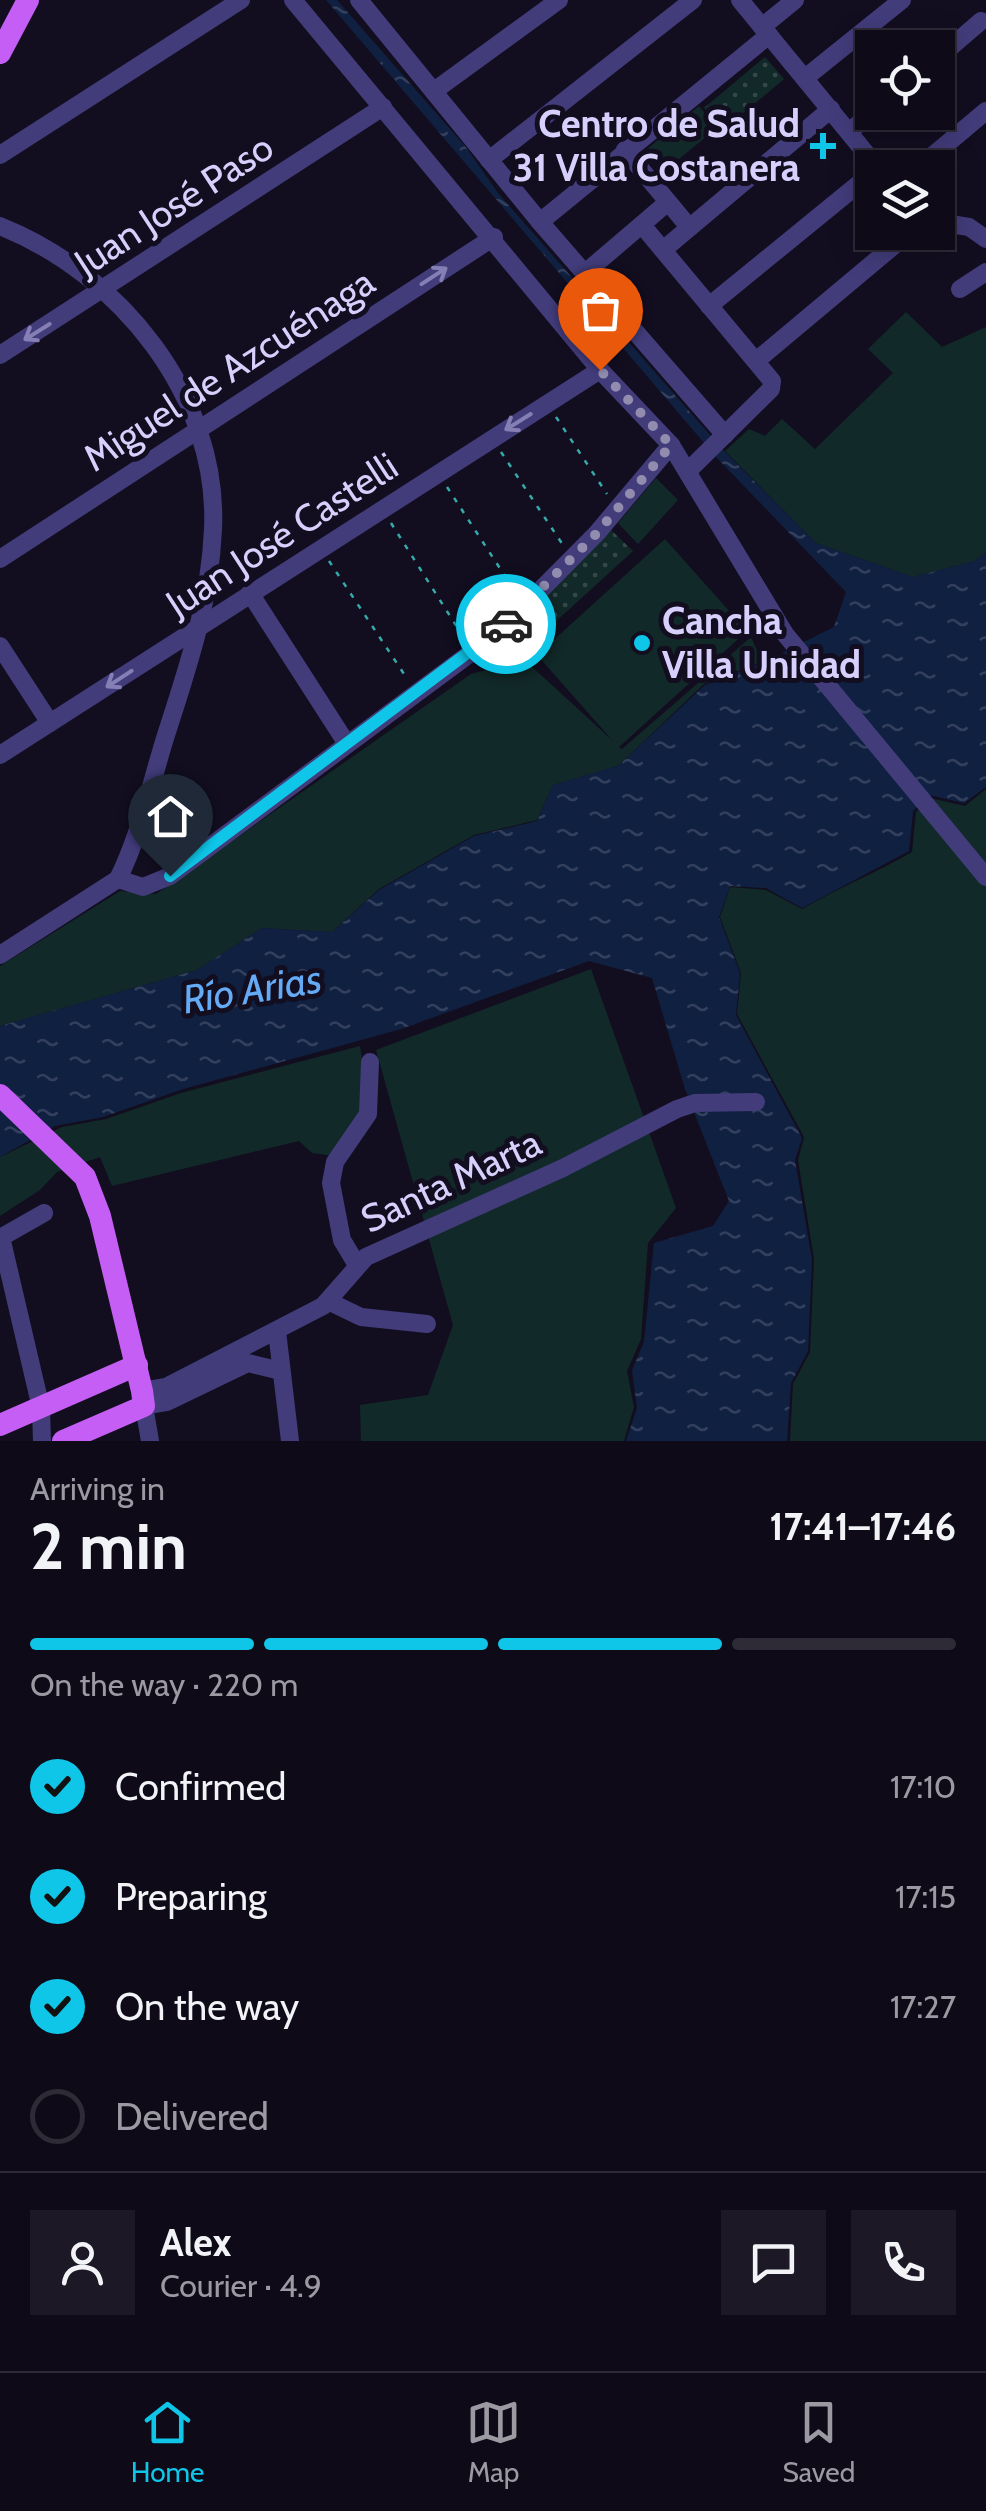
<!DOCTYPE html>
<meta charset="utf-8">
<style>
:root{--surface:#0e0a18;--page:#1c1825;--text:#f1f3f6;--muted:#9b9aa2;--line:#2e2b37;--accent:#0fc6e8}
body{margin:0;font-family:Cabin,sans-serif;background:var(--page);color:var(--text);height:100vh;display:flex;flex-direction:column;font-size:38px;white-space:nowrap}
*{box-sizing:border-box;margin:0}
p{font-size:32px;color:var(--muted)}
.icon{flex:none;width:55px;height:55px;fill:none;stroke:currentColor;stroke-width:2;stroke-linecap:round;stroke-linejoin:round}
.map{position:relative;height:1441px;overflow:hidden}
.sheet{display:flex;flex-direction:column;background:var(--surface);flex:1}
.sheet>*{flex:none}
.buttons{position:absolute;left:855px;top:30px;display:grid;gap:20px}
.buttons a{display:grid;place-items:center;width:100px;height:100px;border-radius:0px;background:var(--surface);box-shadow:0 5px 25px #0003,0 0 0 2px var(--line);font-size:50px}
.pin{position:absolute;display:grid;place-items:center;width:85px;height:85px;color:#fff;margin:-102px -42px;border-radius:50% 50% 50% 0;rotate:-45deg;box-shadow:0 0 10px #0007}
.pin .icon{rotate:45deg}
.courier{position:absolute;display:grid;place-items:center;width:100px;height:100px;margin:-50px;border:8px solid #0fc6e8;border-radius:50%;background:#fff;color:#222;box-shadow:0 2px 12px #0007}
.summary em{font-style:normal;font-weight:800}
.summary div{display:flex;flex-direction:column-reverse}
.summary{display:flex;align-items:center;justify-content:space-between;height:170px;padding:0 30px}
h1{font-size:65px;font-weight:800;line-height:75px}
.bar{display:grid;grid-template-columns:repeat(4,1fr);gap:15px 10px;align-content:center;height:120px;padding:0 30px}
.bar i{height:12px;border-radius:8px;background:var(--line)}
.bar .current{background:var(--accent)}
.bar p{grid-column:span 4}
.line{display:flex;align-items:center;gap:25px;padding:0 30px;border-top:2px solid var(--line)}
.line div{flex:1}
.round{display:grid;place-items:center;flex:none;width:105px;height:105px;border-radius:0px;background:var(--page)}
ol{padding:0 30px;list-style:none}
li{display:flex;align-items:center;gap:30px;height:110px}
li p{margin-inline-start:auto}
li .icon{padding:10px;border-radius:50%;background:var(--accent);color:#111;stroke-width:4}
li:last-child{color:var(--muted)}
li i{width:55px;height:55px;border:5px solid var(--line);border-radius:50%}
.dock{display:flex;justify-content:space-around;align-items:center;height:140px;border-top:2px solid var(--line);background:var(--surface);font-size:28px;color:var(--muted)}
.dock a{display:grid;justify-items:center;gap:5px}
.dock .current{color:var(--accent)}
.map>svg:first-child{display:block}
.grass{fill:#122929}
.park{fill:url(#park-dots)}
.water{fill:url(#water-ripples)}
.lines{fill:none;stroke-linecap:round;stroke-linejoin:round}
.path{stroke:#36aaaa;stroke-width:2.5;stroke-dasharray:5 8;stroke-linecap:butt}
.minor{stroke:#423c7b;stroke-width:18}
.major{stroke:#c55ef4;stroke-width:22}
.oneway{stroke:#857fb5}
.done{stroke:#928caf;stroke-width:10;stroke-dasharray:0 18}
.route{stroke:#0fc6e8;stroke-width:12}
.poi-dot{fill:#0fc6e8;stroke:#120e20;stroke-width:4}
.labels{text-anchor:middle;stroke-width:10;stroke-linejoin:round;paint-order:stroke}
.poi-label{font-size:38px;font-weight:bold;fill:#d7d0fc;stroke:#120e20;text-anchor:end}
.street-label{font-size:38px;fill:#d7d0fc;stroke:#120e20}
.water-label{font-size:40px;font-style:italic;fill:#65aaf5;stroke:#120e20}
</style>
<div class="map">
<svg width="986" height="1441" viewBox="0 0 986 1441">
<defs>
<pattern id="park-dots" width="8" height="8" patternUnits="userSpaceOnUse" patternTransform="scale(2.5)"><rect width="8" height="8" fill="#122929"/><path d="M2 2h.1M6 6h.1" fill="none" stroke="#344749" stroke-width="1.8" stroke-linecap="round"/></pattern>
<pattern id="water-ripples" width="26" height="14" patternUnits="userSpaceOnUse" patternTransform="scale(2.5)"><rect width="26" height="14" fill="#102041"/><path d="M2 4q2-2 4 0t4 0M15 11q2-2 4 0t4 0" fill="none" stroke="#323f5d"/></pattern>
</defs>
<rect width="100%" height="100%" fill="#120e20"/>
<g class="grass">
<path d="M699,106l18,22 -54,44 -17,-22z"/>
<path d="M906,312l36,35 44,-20v225l-11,9 -62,16 -97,-34 -91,-92 24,-22 16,7 17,-17 33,30 78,-76 -25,-24z"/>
<path d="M656,478l22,22 -40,44 -20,-21z"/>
<path d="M665,539l82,92 -128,116 3,2 129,-112 11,25 -58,22 -86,82 -65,19 -16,35 -63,15 -95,54 -47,43 -70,-4 -65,42 -197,56v-60l120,-75 36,3 315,-220 44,-12 14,2 84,77 -76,-86z"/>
<path d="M986,789v652h-196l3,-57 17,-32 4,-93 -16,-99 6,-23 -67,-123 4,-41 -21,-56 10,-30 36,3 36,19c36,-21 74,-36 110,-57l4,-40 14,-14 35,8z"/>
<path d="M591,969l85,239 -28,35 -7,96 -14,32 7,36 -10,34h-263l-1,-36 68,-10 25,-70 -77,-275z"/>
<path d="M360,1046c9,54 5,66 -26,110l-22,-3 -13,-12 -187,45 -12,-29 -43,15 -17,18 -40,26v-59l62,-30 44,-8 75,-26z"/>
</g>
<g class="park">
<path d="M765,57l19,22 -61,51 -19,-22z"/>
<path d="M611,530l22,21 -79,72 -16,-18z"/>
</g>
<path class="water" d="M326,0h11l128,146 33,47 226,258 92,92 97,34 62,-16 11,-9v235l-22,16 -35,-8 -16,16 -4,40 -107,57 -36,-20 -36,-2 -11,31 21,56 -4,42 66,123 -7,22 17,100 -4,91 -17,32 -4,58h-161l11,-33 -5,-38 12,-28 10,-99 59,-17 16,-25 -44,-112 -33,-111 -63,-17 -188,68 -218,60 -80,28 -48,9 -55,31v-131l197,-56 65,-42 70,4 47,-42 95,-54 63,-15 16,-36 65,-19 87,-81 57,-22 72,-36 12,-35 -129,-134z"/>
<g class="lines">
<g class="path">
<path d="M556,417l51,77"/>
<path d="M501,452l62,93"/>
<path d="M447,487l69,106"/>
<path d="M391,523l73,115"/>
<path d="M329,561l79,119"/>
</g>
<g class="minor">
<path d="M293,0l307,370 71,75 114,189 201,243"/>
<path d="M359,0l181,222 185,213"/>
<path d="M740,0l138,168"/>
<path d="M762,27l33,-27"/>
<path d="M938,58l43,-37"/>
<path d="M805,78l97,-78"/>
<path d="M434,91l125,-91"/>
<path d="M849,132l23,-20"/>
<path d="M625,150l64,77"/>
<path d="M0,155l241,-155"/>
<path d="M489,160l204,-160"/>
<path d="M918,168l68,-57"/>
<path d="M540,222l229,-187"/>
<path d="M938,222l31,5 17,12"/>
<path d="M642,225l130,156 -1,8 -82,81"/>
<path d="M0,226c120,48 219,170 213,303 -3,73 -25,138 -47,206 -15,48 -26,100 -48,144"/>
<path d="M663,250l168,-141"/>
<path d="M585,273l83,-71"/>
<path d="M960,289l26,-17"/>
<path d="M709,306l163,-133"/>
<path d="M0,355l383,-248"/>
<path d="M756,361l154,-129"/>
<path d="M0,559l494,-322"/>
<path d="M250,593l97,151"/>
<path d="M0,646l50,77"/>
<path d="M0,755l600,-385"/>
<path d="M118,879l25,8 27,-11 329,-244 98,-99 74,-88"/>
<path d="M0,955l118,-76"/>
<path d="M1,1237l40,171 1,33"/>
<path d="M0,1238l44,-25"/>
<path d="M357,1265l-15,-25 -11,-57 4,-21 33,-48 2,-52"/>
<path d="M328,1301l33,16 66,7"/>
<path d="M277,1331l13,110"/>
<path d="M142,1391l24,-4 157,-81 43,-49 197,-89 114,-59 18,-6 61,-1"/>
<path d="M150,1441l-6,-35 23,-4 81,-39 33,8"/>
</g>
<g class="major">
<path d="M0,53l28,-53"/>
<path d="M0,1095l85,82 15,39 42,175 2,15 -81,35"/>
<path d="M0,1425l137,-60"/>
</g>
</g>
<defs><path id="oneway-shaft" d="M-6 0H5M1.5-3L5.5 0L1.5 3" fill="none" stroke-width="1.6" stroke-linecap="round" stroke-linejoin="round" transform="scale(2.5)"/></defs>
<g class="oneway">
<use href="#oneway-shaft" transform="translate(434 276) rotate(-33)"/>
<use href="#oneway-shaft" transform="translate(37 332) rotate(148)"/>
<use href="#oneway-shaft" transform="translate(518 422) rotate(148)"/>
<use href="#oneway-shaft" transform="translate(119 679) rotate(147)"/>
</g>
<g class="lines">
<path class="done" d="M506,624l90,-90 75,-89 -71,-75"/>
<path class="route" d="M170,876l336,-252"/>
</g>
<g class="poi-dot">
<path d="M818 131h10v10h10v10h-10v10h-10v-10h-10v-10h10z"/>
<circle cx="642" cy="643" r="10"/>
</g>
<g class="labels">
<g class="poi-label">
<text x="800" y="137">Centro de Salud<tspan x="800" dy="44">31 Villa Costanera</tspan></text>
<text x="662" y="634" text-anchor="start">Cancha<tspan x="662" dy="44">Villa Unidad</tspan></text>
</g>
<g class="street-label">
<text transform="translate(174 205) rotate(-33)" y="13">Juan José Paso</text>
<text transform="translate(229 370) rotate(-33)" y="13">Miguel de Azcuénaga</text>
<text transform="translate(282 535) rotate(-33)" y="13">Juan José Castelli</text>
<text transform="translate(451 1181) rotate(-25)" y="13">Santa Marta</text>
</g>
<g class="water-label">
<text transform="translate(252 989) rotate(-9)" y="14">Río Arias</text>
</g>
</g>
</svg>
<div class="buttons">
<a><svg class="icon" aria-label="locate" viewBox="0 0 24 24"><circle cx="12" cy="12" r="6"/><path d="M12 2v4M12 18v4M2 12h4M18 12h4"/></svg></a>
<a><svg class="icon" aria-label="layers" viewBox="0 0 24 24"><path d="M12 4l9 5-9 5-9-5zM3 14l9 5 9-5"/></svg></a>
</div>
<div class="pin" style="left:600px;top:370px;background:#ea580c"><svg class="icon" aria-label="bag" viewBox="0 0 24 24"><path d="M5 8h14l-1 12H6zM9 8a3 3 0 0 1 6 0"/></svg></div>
<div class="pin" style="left:170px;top:876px;background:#1f2937"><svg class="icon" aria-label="home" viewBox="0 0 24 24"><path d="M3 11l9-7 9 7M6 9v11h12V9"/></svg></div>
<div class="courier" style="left:506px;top:624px"><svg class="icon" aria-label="car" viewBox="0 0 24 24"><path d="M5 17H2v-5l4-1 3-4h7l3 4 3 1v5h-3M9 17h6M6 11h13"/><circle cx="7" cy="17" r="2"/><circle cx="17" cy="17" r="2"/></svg></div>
</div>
<section class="sheet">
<div class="summary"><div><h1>2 min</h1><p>Arriving in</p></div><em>17:41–17:46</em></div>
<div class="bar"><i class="current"></i><i class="current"></i><i class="current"></i><i></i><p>On the way · 220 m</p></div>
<ol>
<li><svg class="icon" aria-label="check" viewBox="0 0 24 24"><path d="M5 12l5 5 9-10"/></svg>Confirmed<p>17:10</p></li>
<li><svg class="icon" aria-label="check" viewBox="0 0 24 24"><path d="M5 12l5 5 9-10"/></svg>Preparing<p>17:15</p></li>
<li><svg class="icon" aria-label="check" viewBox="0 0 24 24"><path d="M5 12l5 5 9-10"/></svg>On the way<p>17:27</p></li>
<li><i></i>Delivered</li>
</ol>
<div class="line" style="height:180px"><a class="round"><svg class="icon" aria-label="person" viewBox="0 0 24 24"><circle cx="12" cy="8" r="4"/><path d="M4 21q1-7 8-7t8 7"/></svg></a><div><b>Alex</b><p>Courier · 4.9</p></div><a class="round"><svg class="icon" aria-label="chat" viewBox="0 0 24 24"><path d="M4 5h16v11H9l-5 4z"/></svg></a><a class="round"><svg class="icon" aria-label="phone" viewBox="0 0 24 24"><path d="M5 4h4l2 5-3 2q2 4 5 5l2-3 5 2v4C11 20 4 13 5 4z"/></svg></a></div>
</section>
<nav class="dock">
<a class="current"><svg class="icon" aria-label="home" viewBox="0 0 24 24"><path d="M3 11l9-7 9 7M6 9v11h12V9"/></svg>Home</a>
<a><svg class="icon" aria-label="map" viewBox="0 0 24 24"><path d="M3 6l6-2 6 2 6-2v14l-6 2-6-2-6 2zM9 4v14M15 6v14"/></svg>Map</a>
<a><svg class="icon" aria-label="saved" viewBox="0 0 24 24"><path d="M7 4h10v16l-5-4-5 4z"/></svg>Saved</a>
</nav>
